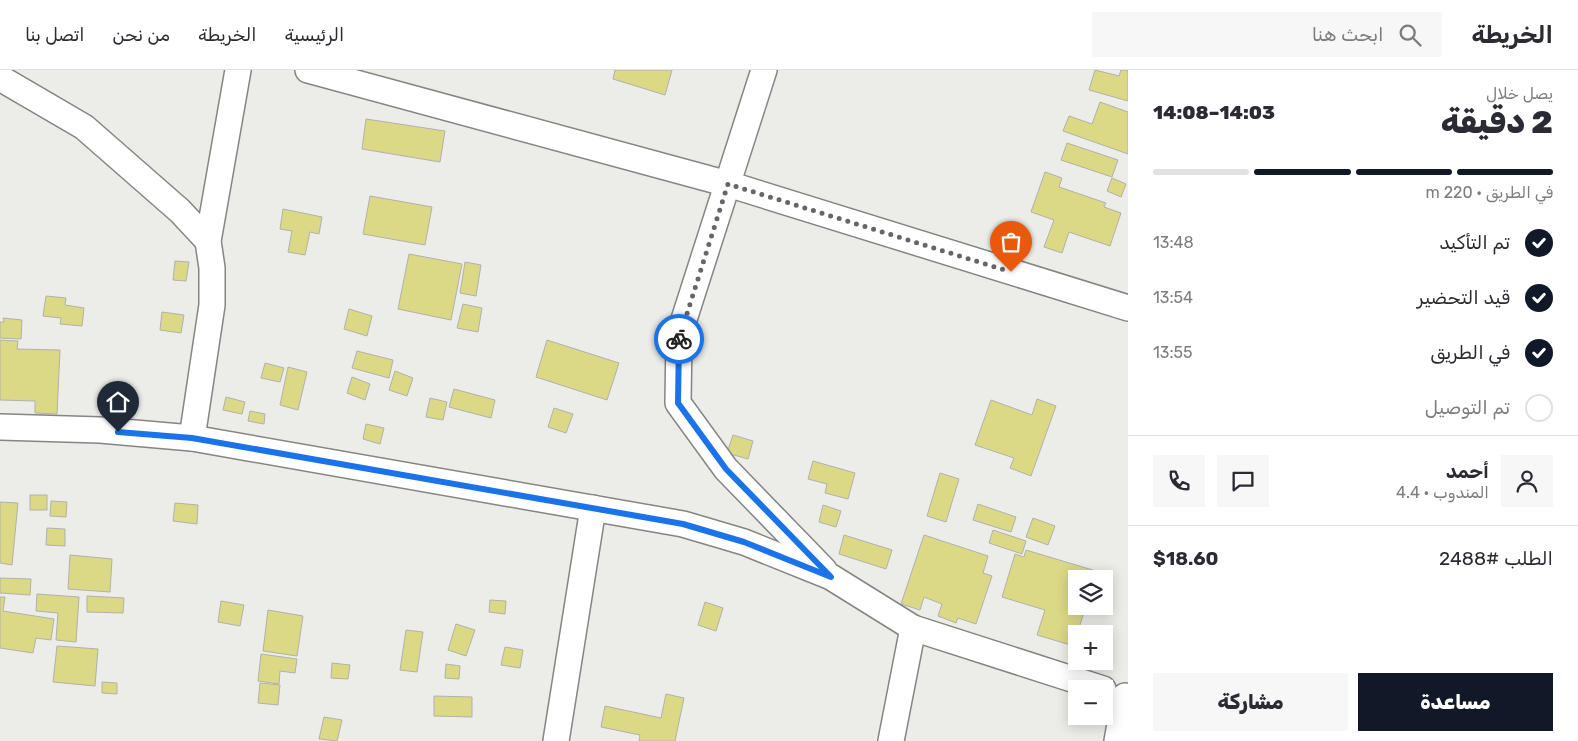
<!DOCTYPE html>
<html lang="ar">
<meta charset="utf-8">
<style>
:root{--surface:#fff;--page:#f7f7f7;--text:#2b2b33;--muted:#7c7c81;--line:#e1e1e2;--accent:#111827}
body{margin:0;font-family:Rubik,Vazirmatn,sans-serif;background:var(--page);color:var(--text);direction:rtl;height:100vh;display:flex;flex-direction:column;font-size:19px;white-space:nowrap}
*{box-sizing:border-box;margin:0}
p{font-size:16px;color:var(--muted)}
.icon{flex:none;width:28px;height:28px;fill:none;stroke:currentColor;stroke-width:2;stroke-linecap:round;stroke-linejoin:round}
.map{position:relative;flex:1;overflow:hidden;direction:ltr}
.drawer{display:flex;flex-direction:column;background:var(--surface);width:450px}
.drawer>*{flex:none}
.controls{position:absolute;left:1068px;top:500px;display:grid;gap:10px}
.controls a{display:grid;place-items:center;width:45px;height:45px;border-radius:0px;background:var(--surface);box-shadow:0 2px 12px #0003;font-size:25px}
.pin{position:absolute;display:grid;place-items:center;width:42px;height:42px;color:#fff;margin:-51px -21px;border-radius:50% 50% 50% 0;rotate:-45deg;box-shadow:0 0 5px #0007}
.pin .icon{rotate:45deg}
.courier{position:absolute;display:grid;place-items:center;width:50px;height:50px;margin:-25px;border:4px solid #1a73e8;border-radius:50%;background:#fff;color:#222;box-shadow:0 1px 6px #0007}
.head em{font-style:normal;font-weight:800}
.head div{display:flex;flex-direction:column-reverse}
.head{display:flex;align-items:center;justify-content:space-between;height:85px;padding:0 25px}
h1{font-size:32px;font-weight:800;line-height:38px}
.bar{display:grid;grid-template-columns:repeat(4,1fr);gap:8px 5px;align-content:center;height:60px;padding:0 25px}
.bar i{height:6px;border-radius:4px;background:var(--line)}
.bar .selected{background:var(--accent)}
.bar p{grid-column:span 4}
.line{display:flex;align-items:center;gap:12px;padding:0 25px;border-top:1px solid var(--line)}
.line div{flex:1}
.round{display:grid;place-items:center;flex:none;width:52px;height:52px;border-radius:0px;background:var(--page)}
ol{padding:0 25px;list-style:none}
li{display:flex;align-items:center;gap:15px;height:55px}
li p{margin-inline-start:auto}
li .icon{padding:5px;border-radius:50%;background:var(--accent);color:#fff;stroke-width:4}
li:last-child{color:var(--muted)}
li i{width:28px;height:28px;border:2px solid var(--line);border-radius:50%}
.action{display:flex;gap:10px;margin-top:auto;padding:10px 25px}
.action a{flex:1;height:58px;border-radius:0px;background:var(--accent);color:#fff;font-size:20px;font-weight:800;line-height:58px;text-align:center}
.action a+a{background:var(--page);color:var(--text)}
header{display:flex;align-items:center;gap:30px;box-sizing:border-box;height:70px;padding:0 25px;background:var(--surface);border-bottom:1px solid var(--line)}
header strong{font-size:24px}
nav{display:flex;gap:28px;margin-inline-start:auto;font-size:18px}
.search{width:350px;height:45px;background:var(--page);display:flex;align-items:center;gap:12px;box-sizing:border-box;padding:0 18px;border-radius:0px;color:var(--muted);font-size:19px}
main{display:flex;flex:1;min-height:0}
.map>svg:first-child{display:block}
.building{fill:#dbd986;stroke:#b1b1ad}
.lines{fill:none;stroke-linecap:round;stroke-linejoin:round}
.minor-casing{stroke:#858581;stroke-width:28}
.minor{stroke:#fff;stroke-width:25}
.done{stroke:#666664;stroke-width:5;stroke-dasharray:0 9}
.route{stroke:#1a73e8;stroke-width:6}
</style>
<header>
<strong>الخريطة</strong>
<div class="search"><svg class="icon" aria-label="search" viewBox="0 0 24 24"><circle cx="10" cy="10" r="6"/><path d="M15 15l6 6"/></svg>ابحث هنا</div>
<nav><a>الرئيسية</a><a>الخريطة</a><a>من نحن</a><a>اتصل بنا</a></nav>
</header>
<main>
<section class="drawer">
<div class="head"><div><h1>2 دقيقة</h1><p>يصل خلال</p></div><em>14:03–14:08</em></div>
<div class="bar"><i class="selected"></i><i class="selected"></i><i class="selected"></i><i></i><p>في الطريق · 220 m</p></div>
<ol>
<li><svg class="icon" aria-label="check" viewBox="0 0 24 24"><path d="M5 12l5 5 9-10"/></svg>تم التأكيد<p>13:48</p></li>
<li><svg class="icon" aria-label="check" viewBox="0 0 24 24"><path d="M5 12l5 5 9-10"/></svg>قيد التحضير<p>13:54</p></li>
<li><svg class="icon" aria-label="check" viewBox="0 0 24 24"><path d="M5 12l5 5 9-10"/></svg>في الطريق<p>13:55</p></li>
<li><i></i>تم التوصيل</li>
</ol>
<div class="line" style="height:90px"><a class="round"><svg class="icon" aria-label="person" viewBox="0 0 24 24"><circle cx="12" cy="8" r="4"/><path d="M4 21q1-7 8-7t8 7"/></svg></a><div><b>أحمد</b><p>المندوب · 4.4</p></div><a class="round"><svg class="icon" aria-label="chat" viewBox="0 0 24 24"><path d="M4 5h16v11H9l-5 4z"/></svg></a><a class="round"><svg class="icon" aria-label="phone" viewBox="0 0 24 24"><path d="M5 4h4l2 5-3 2q2 4 5 5l2-3 5 2v4C11 20 4 13 5 4z"/></svg></a></div>
<div class="line" style="height:65px"><div>الطلب #2488</div><b>$18.60</b></div>
<div class="action"><a>مساعدة</a><a>مشاركة</a></div>
</section>
<div class="map">
<svg width="1128" height="671" viewBox="0 0 1128 671">
<rect width="100%" height="100%" fill="#ecece8"/>
<g class="building">
<path d="M615,0h57l-7,25 -52,-16z"/>
<path d="M1095,0l24,6 2,-6h7v31l-39,-11z"/>
<path d="M1100,32l28,10v42l-65,-23 6,-15 23,8z"/>
<path d="M366,49l79,12 -5,31 -78,-13z"/>
<path d="M1067,73l51,17 -6,17 -51,-17z"/>
<path d="M1045,102l17,6 -3,9 47,16 -2,4 17,6 -11,33 -41,-14 -7,21 -18,-6 10,-27 -23,-8z"/>
<path d="M1112,108l14,6 -5,13 -14,-6z"/>
<path d="M370,126l62,11 -7,38 -62,-11z"/>
<path d="M283,139l39,8 -3,17 -9,-2 -5,23 -17,-3 4,-21 -12,-2z"/>
<path d="M409,184l53,10 -11,56 -53,-11z"/>
<path d="M175,191l14,1 -3,19 -13,-1z"/>
<path d="M465,192l16,3 -5,31 -16,-3z"/>
<path d="M46,226l20,2 -1,7 19,3 -2,18 -22,-2 1,-6 -18,-2z"/>
<path d="M463,234l19,4 -4,24 -21,-4z"/>
<path d="M349,239l23,7 -5,20 -23,-7z"/>
<path d="M162,242l22,3 -3,18 -21,-3z"/>
<path d="M3,248l19,2 -1,19 -21,-1v-16h4z"/>
<path d="M0,270l18,1 -1,8 43,1 -3,64 -22,-1v-12l-35,-1z"/>
<path d="M547,270l72,23 -12,37 -71,-23z"/>
<path d="M357,281l36,9 -4,18 -37,-10z"/>
<path d="M265,293l19,5 -4,14 -19,-4z"/>
<path d="M288,297l19,5 -9,38 -18,-5z"/>
<path d="M395,301l18,7 -6,18 -18,-6z"/>
<path d="M352,307l18,7 -5,16 -18,-7z"/>
<path d="M454,319l41,11 -4,18 -42,-11z"/>
<path d="M226,327l19,5 -3,12 -19,-4z"/>
<path d="M430,328l17,4 -4,18 -17,-3z"/>
<path d="M1037,329l19,7 -25,70 -21,-8 4,-10 -39,-13 16,-45 41,15z"/>
<path d="M554,338l19,6 -7,19 -18,-6z"/>
<path d="M250,341l15,3 -1,10 -16,-3z"/>
<path d="M366,354l18,4 -4,16 -17,-5z"/>
<path d="M733,365l20,6 -5,18 -21,-6z"/>
<path d="M813,391l42,12 -7,26 -23,-6 2,-9 -19,-5z"/>
<path d="M940,403l19,6 -13,43 -19,-6z"/>
<rect x="30" y="425" width="17" height="15"/>
<path d="M51,431l16,1 -1,15 -16,-1z"/>
<path d="M0,432l18,1 -6,62 -12,-2z"/>
<path d="M175,433l23,2 -1,19 -24,-3z"/>
<path d="M978,434l38,13 -5,15 -38,-12z"/>
<path d="M823,435l18,6 -5,16 -17,-5z"/>
<path d="M1033,448l22,8 -7,19 -22,-8z"/>
<path d="M47,458l18,1v17l-19,-1z"/>
<path d="M993,460l33,11 -4,13 -33,-11z"/>
<path d="M844,465l48,15 -6,19 -47,-15z"/>
<path d="M924,465l64,21 -5,17 9,3 -16,48 -18,-6 -2,5 -18,-7 4,-12 -18,-7 -4,13 -19,-6z"/>
<path d="M1026,480l70,21 -2,8h-18v27h10l-9,28h-1l-2,12 -37,-11 8,-25 -43,-13 13,-43 9,3z"/>
<path d="M70,485l42,4 -2,33 -42,-3z"/>
<path d="M0,508l31,1 -1,16 -30,-2z"/>
<path d="M37,524l42,3 -3,45 -20,-2 2,-27 -22,-2z"/>
<path d="M87,526l37,2 -1,15 -36,-1z"/>
<path d="M0,527h5l-2,14 51,8 -3,21 -15,-2 -3,15 -33,-5z"/>
<path d="M490,530l16,1 -1,13 -16,-2z"/>
<path d="M221,531l23,4 -4,21 -22,-4z"/>
<path d="M705,532l18,6 -7,23 -18,-6z"/>
<path d="M268,540l35,6 -6,40 -34,-5z"/>
<path d="M456,554l19,6 -9,26 -18,-6z"/>
<path d="M406,560l17,2 -6,40 -17,-2z"/>
<path d="M57,576l41,3 -3,37 -42,-4z"/>
<path d="M505,577l18,3 -3,18 -19,-3z"/>
<path d="M261,584l36,5 -2,14 -15,-2 -1,13 -21,-3z"/>
<path d="M332,593l18,2 -2,14 -17,-1z"/>
<path d="M446,594l14,2 -1,13 -14,-1z"/>
<path d="M102,612l15,1v11l-15,-1z"/>
<path d="M260,613l20,2 -2,20 -20,-2z"/>
<path d="M666,624l18,4 -9,43h-36l1,-6 -39,-8 4,-21 56,12z"/>
<path d="M434,626l38,1v20l-38,-1z"/>
<path d="M324,647l18,3 -5,21 -18,-2z"/>
</g>
<g class="lines">
<g class="minor-casing">
<g id="minor">
<path d="M308,0l420,114 400,124"/>
<path d="M764,0l-85,265 -1,68 48,66 98,101"/>
<path d="M0,8l84,49 96,84 28,30"/>
<path d="M0,357l100,3 92,8 491,86 61,18 87,35 82,51 190,61"/>
<path d="M192,368l20,-133v-37l-4,-27 30,-171"/>
<path d="M556,671l37,-233"/>
<path d="M891,671l22,-113"/>
<path d="M1117,671l8,-45"/>
</g>
</g>
<use href="#minor" class="minor"/>
</g>
<g class="lines">
<path class="done" d="M679,269l49,-155 283,88"/>
<path class="route" d="M118,362l74,6 491,86 61,18 87,35 -105,-108 -48,-66 1,-64"/>
</g>
</svg>
<div class="controls">
<a><svg class="icon" aria-label="layers" viewBox="0 0 24 24"><path d="M12 4l9 5-9 5-9-5zM3 14l9 5 9-5"/></svg></a>
<a>+</a>
<a>−</a>
</div>
<div class="pin" style="left:1011px;top:202px;background:#ea580c"><svg class="icon" aria-label="bag" viewBox="0 0 24 24"><path d="M5 8h14l-1 12H6zM9 8a3 3 0 0 1 6 0"/></svg></div>
<div class="pin" style="left:118px;top:362px;background:#1f2937"><svg class="icon" aria-label="home" viewBox="0 0 24 24"><path d="M3 11l9-7 9 7M6 9v11h12V9"/></svg></div>
<div class="courier" style="left:679px;top:269px"><svg class="icon" aria-label="bike" viewBox="0 0 24 24"><circle cx="6" cy="16" r="4"/><circle cx="18" cy="16" r="4"/><path d="M6 16l4-8h5l3 8M10 8l3 8H6M13 5h3"/></svg></div>
</div>
</main>
